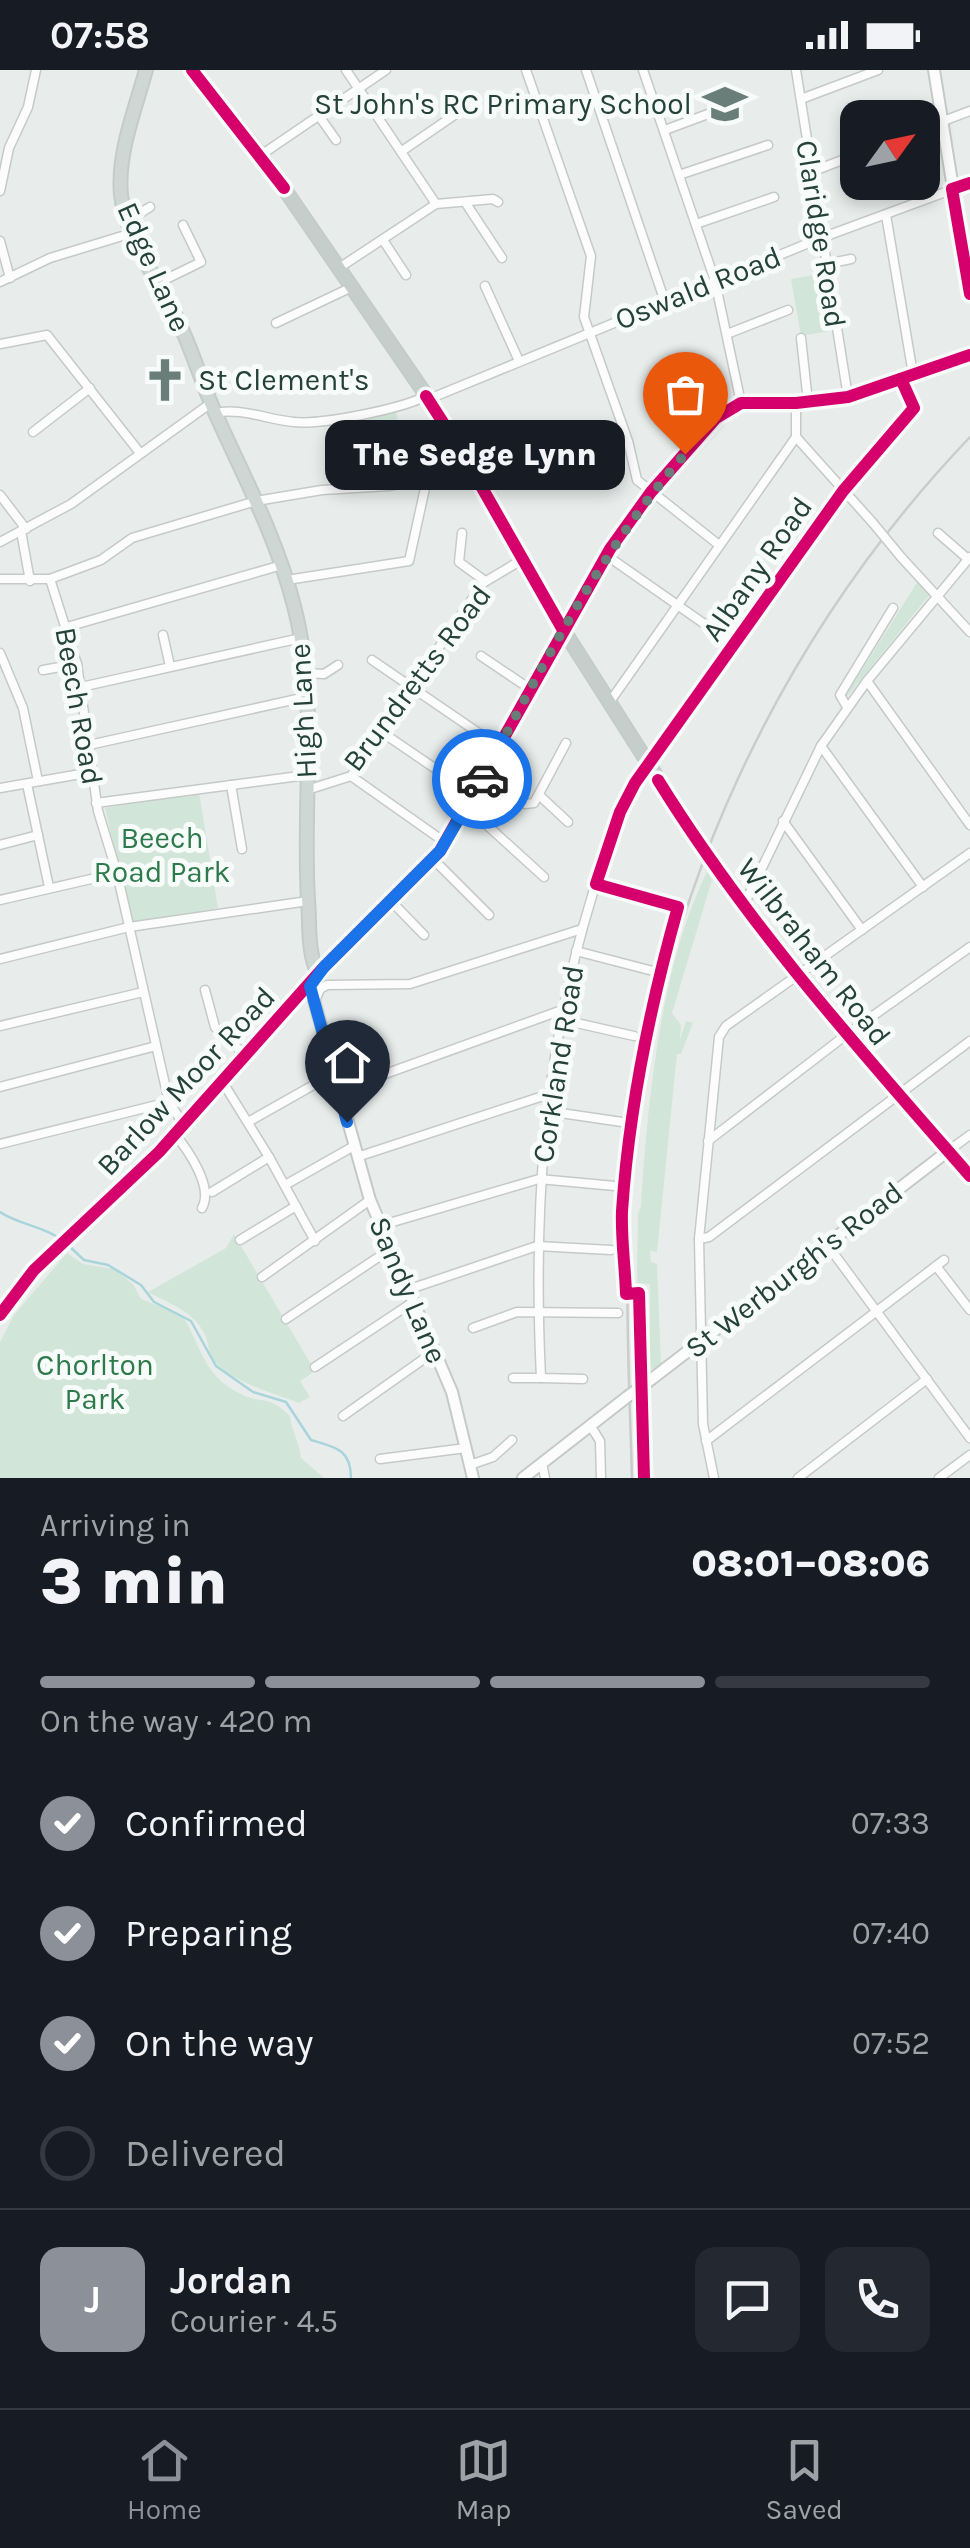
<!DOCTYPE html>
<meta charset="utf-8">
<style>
:root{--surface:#171b24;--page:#242831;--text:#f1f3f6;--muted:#9ea1a6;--line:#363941;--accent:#8c9099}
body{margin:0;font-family:Karla,sans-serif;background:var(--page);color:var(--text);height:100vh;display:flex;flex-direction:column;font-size:38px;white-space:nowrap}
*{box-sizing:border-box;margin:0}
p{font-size:32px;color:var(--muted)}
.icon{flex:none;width:55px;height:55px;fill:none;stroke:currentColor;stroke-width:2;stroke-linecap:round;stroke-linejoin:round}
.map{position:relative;height:1408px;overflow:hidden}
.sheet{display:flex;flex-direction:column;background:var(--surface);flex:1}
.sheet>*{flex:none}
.needle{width:65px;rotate:57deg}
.tools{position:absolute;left:840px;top:30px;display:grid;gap:20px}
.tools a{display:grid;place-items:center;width:100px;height:100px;border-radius:20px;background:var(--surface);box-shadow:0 5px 15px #0003;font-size:50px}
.pin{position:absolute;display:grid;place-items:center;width:85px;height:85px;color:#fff;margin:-102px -42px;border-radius:50% 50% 50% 0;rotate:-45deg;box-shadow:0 0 10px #0007}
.pin .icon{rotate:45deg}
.courier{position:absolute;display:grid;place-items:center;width:100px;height:100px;margin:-50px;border:8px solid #1a73e8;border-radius:50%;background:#fff;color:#222;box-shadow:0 2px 12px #0007}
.bubble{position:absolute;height:70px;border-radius:20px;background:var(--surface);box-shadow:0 5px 15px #0003;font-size:32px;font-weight:800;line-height:70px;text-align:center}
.headline em{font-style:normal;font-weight:800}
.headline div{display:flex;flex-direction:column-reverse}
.headline{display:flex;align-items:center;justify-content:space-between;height:170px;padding:0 40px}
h1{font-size:65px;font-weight:800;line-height:75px}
.bar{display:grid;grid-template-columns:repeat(4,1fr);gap:15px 10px;align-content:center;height:120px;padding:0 40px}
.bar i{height:12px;border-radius:8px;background:var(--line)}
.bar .active{background:var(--accent)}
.bar p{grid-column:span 4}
.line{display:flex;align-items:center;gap:25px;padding:0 40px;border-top:2px solid var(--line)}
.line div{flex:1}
.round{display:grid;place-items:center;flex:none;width:105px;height:105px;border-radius:20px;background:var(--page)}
ol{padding:0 40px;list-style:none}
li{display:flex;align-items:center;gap:30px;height:110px}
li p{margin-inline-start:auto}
li .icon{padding:10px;border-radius:50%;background:var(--accent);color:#fff;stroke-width:4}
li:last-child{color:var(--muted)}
li i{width:55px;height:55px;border:5px solid var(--line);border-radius:50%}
.status{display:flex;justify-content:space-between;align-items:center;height:70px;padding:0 50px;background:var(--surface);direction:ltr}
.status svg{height:28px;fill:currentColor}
.tab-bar{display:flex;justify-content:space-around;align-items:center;height:140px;border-top:2px solid var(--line);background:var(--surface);font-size:28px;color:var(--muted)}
.tab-bar a{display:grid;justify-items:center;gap:5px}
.tab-bar .active{color:var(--accent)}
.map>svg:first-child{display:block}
.green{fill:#d1e6d8}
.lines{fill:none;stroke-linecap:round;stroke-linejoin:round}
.stream{stroke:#a9d4db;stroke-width:2.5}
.minor-casing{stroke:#c5cac8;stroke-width:11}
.tertiary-casing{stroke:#c5cac8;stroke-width:14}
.secondary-casing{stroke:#c3cbc8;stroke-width:15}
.primary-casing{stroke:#c3ccc9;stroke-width:16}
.trunk-casing{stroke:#c3ccc9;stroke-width:16}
.minor{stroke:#fcfcfc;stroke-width:8}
.tertiary{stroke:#fcfcfc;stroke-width:10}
.secondary{stroke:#fcfcfc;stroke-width:11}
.primary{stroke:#cfd7d5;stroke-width:12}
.trunk{stroke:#c6cecc;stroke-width:12}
.tram{stroke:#c9cdcc;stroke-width:2.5}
.minor-bridge-casing{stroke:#c5cac8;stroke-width:11;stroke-linecap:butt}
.tertiary-bridge-casing{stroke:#c5cac8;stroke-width:14;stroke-linecap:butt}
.trunk-bridge-casing{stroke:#c3ccc9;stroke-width:16;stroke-linecap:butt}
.minor-bridge{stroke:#fcfcfc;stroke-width:8}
.tertiary-bridge{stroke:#fcfcfc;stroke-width:10}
.trunk-bridge{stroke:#c6cecc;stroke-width:12}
.cycleway-casing{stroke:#f7fbf9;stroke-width:19}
.cycleway{stroke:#d6006c;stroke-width:12}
.done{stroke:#697e78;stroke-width:10;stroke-dasharray:0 18}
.route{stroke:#1a73e8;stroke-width:12}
.labels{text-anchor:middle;stroke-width:10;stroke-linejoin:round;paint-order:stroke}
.poi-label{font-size:30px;fill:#24423a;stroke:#f7fbf9;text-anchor:end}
.street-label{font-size:30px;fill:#24423a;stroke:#f7fbf9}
.park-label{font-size:30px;fill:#2d7a4b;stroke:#f7fbf9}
</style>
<div class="status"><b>07:58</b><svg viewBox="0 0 49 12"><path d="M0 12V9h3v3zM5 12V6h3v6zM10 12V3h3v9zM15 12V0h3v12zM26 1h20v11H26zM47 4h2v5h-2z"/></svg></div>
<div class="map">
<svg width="970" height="1408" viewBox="0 0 970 1408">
<rect width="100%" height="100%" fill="#e8edeb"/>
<g class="green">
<path d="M820,204l9,57 -28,5 -10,-57z"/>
<path d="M396,342l9,38 -26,5 -19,-31 1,-3z"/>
<path d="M918,511l12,13 -84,104 -1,-1z"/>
<path d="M199,722l19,116 -86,16 -27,-116z"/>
<path d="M707,802l5,8 -40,133 9,12 -1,15 6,-19 7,2 -12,31h-4l-20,198 -7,-1 1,11 6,2 4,101 -11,5v-86l-13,-1 1,-69 3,-8c6,-101 20,-243 66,-334z"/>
<path d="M234,1164l81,137 -15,10 10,16 -11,6c-26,-10 -64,-20 -84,-41 -7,-7 -6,-20 -11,-29 -11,-22 -36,-30 -56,-41l78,-44z"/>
<path d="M67,1183l16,11 31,5 19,15 8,15 41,16c20,32 21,61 59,79 22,11 26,0 49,22 2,17 9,24 11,42l23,20h-324v-136l14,-27z"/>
</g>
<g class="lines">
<g class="stream">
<path d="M0,1142c19,13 44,14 62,28"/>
<path d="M68,1175l16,15 24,5 33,20 13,17 37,19 25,45 37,26 33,10 25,38c24,7 40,9 40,38"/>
</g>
<g class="minor-casing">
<g id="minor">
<path d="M346,0l90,134"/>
<path d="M526,0l65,186 -7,61 44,124 9,39 82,65"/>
<path d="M586,0l79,232"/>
<path d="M643,0l72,211 26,122"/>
<path d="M796,0l52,327"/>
<path d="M801,29l77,-29"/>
<path d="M319,46l17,24"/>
<path d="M922,59l48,-18"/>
<path d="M665,60l43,-16"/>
<path d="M402,81l67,-46"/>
<path d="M261,85l125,-85"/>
<path d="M811,102l47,-18"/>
<path d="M679,105l89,-30"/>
<path d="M0,121l9,-43 19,-41 8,-37"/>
<path d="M465,132l37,56"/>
<path d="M886,145l27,159"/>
<path d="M127,151l23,-14"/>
<path d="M696,154l78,-27"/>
<path d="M383,170l23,35"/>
<path d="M0,171l10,37"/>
<path d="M826,194l25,-5"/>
<path d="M339,198l97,-64 57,-5 5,3"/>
<path d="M0,212l50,-24 82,-25"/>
<path d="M158,213l43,-21 -18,-37"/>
<path d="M485,216l34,75"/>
<path d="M276,253l76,-36"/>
<path d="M727,264l61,-24"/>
<path d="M801,268l7,64"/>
<path d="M0,274l47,-9 93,118"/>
<path d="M429,329l392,-161 149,-55"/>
<path d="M796,333v34l77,86"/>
<path d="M215,343c25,-6 54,7 79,9 28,3 107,-13 132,-26"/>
<path d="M33,362l57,-44"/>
<path d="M0,425l26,34"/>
<path d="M21,461l9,50"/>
<path d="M462,463l-3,29 26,19"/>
<path d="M938,463l30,26"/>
<path d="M0,472l71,-38 140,-101"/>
<path d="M606,485l127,89"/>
<path d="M901,487l69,75"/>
<path d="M0,509h50l51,-19 31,-22 124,-37 66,-11 67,-4 82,-17"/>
<path d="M50,509l27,85 21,147 19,62 52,229 13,20"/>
<path d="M287,510l122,-19 18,-82"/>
<path d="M67,557l215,-62"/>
<path d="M163,565l7,31"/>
<path d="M0,583l23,55 15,73"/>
<path d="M481,586l49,33"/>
<path d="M372,590l127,87"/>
<path d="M43,600l34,-6"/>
<path d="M306,603l18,1 14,-9"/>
<path d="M867,611l103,144"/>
<path d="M81,617l220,-49"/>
<path d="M609,633l187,-266"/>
<path d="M847,637l-7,-12 53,-87"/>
<path d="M383,663l91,62"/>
<path d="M89,675l217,-48"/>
<path d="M821,676l102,141"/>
<path d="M486,701l39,33 9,-1 32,-60"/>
<path d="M351,706l95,67"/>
<path d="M27,714l22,103"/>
<path d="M231,715l11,64"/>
<path d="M0,718l92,-16"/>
<path d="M307,720l44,-14 132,-193 40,-24"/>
<path d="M539,725l29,27"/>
<path d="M96,733l211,-28"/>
<path d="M467,737l77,70"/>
<path d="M783,751l79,109"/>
<path d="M0,775l38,-10"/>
<path d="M433,789l56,56"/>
<path d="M596,814l69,19"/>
<path d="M0,830l117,-27"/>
<path d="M391,831l33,34"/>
<path d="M743,837l78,-161 46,-65 103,-124"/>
<path d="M576,881l77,20"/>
<path d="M0,889l129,-32 179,-26"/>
<path d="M205,920l10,37 30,28"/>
<path d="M315,931l5,-12 7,-4 83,-1 172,-55"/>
<path d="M559,949l75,17"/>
<path d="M0,956l143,-34"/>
<path d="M222,1011l47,76 46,84"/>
<path d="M0,1017l156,-41"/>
<path d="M338,1021l224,-81"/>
<path d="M547,1041l75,11"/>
<path d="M248,1052l85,-48"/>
<path d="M174,1063c14,17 40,54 28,75"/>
<path d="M708,1071l138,-106 124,-88"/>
<path d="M0,1074l169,-42"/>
<path d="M948,1081l22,-16"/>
<path d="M357,1087l192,-63"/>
<path d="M285,1115l69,-39"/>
<path d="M212,1122l57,-35"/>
<path d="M379,1156l160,-47 76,7"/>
<path d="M699,1169l10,-2 261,-196"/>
<path d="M240,1170l56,-34"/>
<path d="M826,1173l144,195"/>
<path d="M936,1196l34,44"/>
<path d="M262,1207l108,-77"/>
<path d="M407,1220l130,-44 74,4"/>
<path d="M286,1249l103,-69"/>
<path d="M473,1258l44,-16 101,1"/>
<path d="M315,1297l98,-65"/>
<path d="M513,1308h28"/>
<path d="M583,1309l-42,-1c-8,-166 2,-322 51,-482 12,-38 23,-79 43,-113l208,-292 71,-83"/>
<path d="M343,1346l92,-65"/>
<path d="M590,1355l10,16 1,37"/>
<path d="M706,1371l238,-181"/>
<path d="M380,1389l86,-11"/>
<path d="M542,1393l3,15"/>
<path d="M470,1395l23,-8 19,-17"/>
<path d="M714,1408l-11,-54 -4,-185 20,-202 7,-11 244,-173"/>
<path d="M798,1408l129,-99"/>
<path d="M939,1408l31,-23"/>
</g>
</g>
<g class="tertiary-casing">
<g id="tertiary">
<path d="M934,0l36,224"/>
<path d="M310,916l60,214 82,192 21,86"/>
<path d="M653,1308l295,-227"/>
<path d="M523,1408l104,-81"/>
</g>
</g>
<g class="secondary-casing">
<path id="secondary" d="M318,904l128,-131 164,-294 41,-57 65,-74 25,-15h55l52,-6 122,-42"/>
</g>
<g class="primary-casing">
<path id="primary" d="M0,1245l34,-45 125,-118 159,-178c-11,-22 -8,-51 -10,-75 -6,-97 11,-198 -14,-293 -17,-67 -49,-127 -77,-189 -14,-30 -23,-62 -37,-92 -18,-41 -54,-83 -59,-130 -4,-41 14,-85 25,-125"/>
</g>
<g class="trunk-casing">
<g id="trunk">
<path d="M192,0l69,85 178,259 118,206 142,223"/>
<path d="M717,799c75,110 166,207 253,307"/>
</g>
</g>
<use href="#minor" class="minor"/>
<use href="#tertiary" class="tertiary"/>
<use href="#secondary" class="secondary"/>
<use href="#primary" class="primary"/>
<use href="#trunk" class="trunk"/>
<path class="tram" d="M632,1408c-3,-103 -9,-208 1,-311 24,-271 149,-533 337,-730"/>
<g class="minor-bridge-casing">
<path id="minor-bridge" d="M873,453l28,34"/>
</g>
<g class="tertiary-bridge-casing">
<path id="tertiary-bridge" d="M627,1327l26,-19"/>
</g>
<g class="trunk-bridge-casing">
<path id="trunk-bridge" d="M699,773l18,26"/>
</g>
<use href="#minor-bridge" class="minor-bridge"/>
<use href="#tertiary-bridge" class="tertiary-bridge"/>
<use href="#trunk-bridge" class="trunk-bridge"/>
<g class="cycleway-casing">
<g id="cycleway">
<path d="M192,0l92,118"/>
<path d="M970,113l-18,6 18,105"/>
<path d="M426,326l34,53 103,181"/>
<path d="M658,710c89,144 201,269 312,396"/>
<path d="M0,1245l34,-45 125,-118 164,-184 117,-117 170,-302 41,-57 65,-74 25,-15h55l52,-6 122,-42"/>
<path d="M644,1408l-5,-185 -13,1c-1,-30 -5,-54 -4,-83 7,-103 28,-205 56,-304l-82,-23 24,-72 15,-29 208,-292 71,-83 -13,-29"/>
</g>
</g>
<use href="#cycleway" class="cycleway"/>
</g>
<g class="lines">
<path class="done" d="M482,709c61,-113 118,-228 203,-325"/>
<path class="route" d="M347,1052l-37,-136 14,-19 116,-116 42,-72"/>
</g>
<defs>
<g id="school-bare" transform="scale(3.45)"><path d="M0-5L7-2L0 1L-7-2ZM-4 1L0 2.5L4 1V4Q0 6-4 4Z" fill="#697e78" stroke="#f7fbf9" stroke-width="2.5" paint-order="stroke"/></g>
<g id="church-bare" transform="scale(3.45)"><path d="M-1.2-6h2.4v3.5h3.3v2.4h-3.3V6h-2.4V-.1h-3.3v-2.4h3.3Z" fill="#697e78" stroke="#f7fbf9" stroke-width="2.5" paint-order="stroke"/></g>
</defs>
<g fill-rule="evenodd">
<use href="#school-bare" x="725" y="34"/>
<use href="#church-bare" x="165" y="310"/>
</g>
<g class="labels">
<g class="poi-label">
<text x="692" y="44">St John's RC Primary School</text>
<text x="198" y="320" text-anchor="start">St Clement's</text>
</g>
<g class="street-label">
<text transform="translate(821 164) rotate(81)" y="10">Claridge Road</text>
<text transform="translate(154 197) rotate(66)" y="10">Edge Lane</text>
<text transform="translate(698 218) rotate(-22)" y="10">Oswald Road</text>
<text transform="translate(757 499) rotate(-55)" y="10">Albany Road</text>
<text transform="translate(417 608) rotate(-53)" y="10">Brundretts Road</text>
<text transform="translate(79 636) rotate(80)" y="10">Beech Road</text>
<text transform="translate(303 641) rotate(-93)" y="10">High Lane</text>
<text transform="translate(814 882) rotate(52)" y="10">Wilbraham Road</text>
<text transform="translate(558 994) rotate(-81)" y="10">Corkland Road</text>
<text transform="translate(186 1011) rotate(-47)" y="10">Barlow Moor Road</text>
<text transform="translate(794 1200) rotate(-38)" y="10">St Werburgh's Road</text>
<text transform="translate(408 1220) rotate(67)" y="10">Sandy Lane</text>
</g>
<g class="park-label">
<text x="162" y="778">Beech<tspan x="162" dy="34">Road Park</tspan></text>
<text x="95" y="1305">Chorlton<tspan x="95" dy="34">Park</tspan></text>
</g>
</g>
</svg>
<div class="tools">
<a><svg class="needle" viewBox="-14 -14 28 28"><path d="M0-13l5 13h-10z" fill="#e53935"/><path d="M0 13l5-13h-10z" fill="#9ea1a6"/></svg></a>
</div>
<div class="pin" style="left:685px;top:384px;background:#ea580c"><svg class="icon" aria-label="bag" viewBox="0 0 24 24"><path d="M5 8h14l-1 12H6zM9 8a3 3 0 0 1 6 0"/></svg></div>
<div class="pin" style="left:347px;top:1052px;background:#1f2937"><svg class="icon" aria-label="home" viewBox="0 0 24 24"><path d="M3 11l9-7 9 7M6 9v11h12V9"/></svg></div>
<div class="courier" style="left:482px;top:709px"><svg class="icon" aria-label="car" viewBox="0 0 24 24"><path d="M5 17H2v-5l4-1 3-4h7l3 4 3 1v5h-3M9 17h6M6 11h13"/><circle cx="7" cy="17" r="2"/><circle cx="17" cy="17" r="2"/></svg></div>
<div class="bubble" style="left:325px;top:350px;width:300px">The Sedge Lynn</div>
</div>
<section class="sheet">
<div class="headline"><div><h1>3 min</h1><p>Arriving in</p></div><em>08:01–08:06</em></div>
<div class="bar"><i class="active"></i><i class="active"></i><i class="active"></i><i></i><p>On the way · 420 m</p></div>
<ol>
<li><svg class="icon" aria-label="check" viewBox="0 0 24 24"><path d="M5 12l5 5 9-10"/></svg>Confirmed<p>07:33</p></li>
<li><svg class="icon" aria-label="check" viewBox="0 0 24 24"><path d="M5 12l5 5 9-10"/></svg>Preparing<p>07:40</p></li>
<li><svg class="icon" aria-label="check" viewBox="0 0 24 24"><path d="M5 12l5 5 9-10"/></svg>On the way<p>07:52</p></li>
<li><i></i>Delivered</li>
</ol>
<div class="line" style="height:180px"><b class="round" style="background:var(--accent);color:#fff">J</b><div><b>Jordan</b><p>Courier · 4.5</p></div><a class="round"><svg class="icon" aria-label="chat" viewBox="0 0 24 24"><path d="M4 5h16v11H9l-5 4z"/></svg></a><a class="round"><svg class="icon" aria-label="phone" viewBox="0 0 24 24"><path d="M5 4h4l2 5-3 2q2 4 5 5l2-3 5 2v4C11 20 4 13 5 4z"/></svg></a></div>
</section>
<nav class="tab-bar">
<a class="active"><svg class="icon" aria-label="home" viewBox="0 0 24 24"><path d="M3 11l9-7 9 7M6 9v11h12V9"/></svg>Home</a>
<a><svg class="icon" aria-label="map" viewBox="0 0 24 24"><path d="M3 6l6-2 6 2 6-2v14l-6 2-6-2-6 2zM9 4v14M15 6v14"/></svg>Map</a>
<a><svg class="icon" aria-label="saved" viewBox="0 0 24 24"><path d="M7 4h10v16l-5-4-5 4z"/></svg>Saved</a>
</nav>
